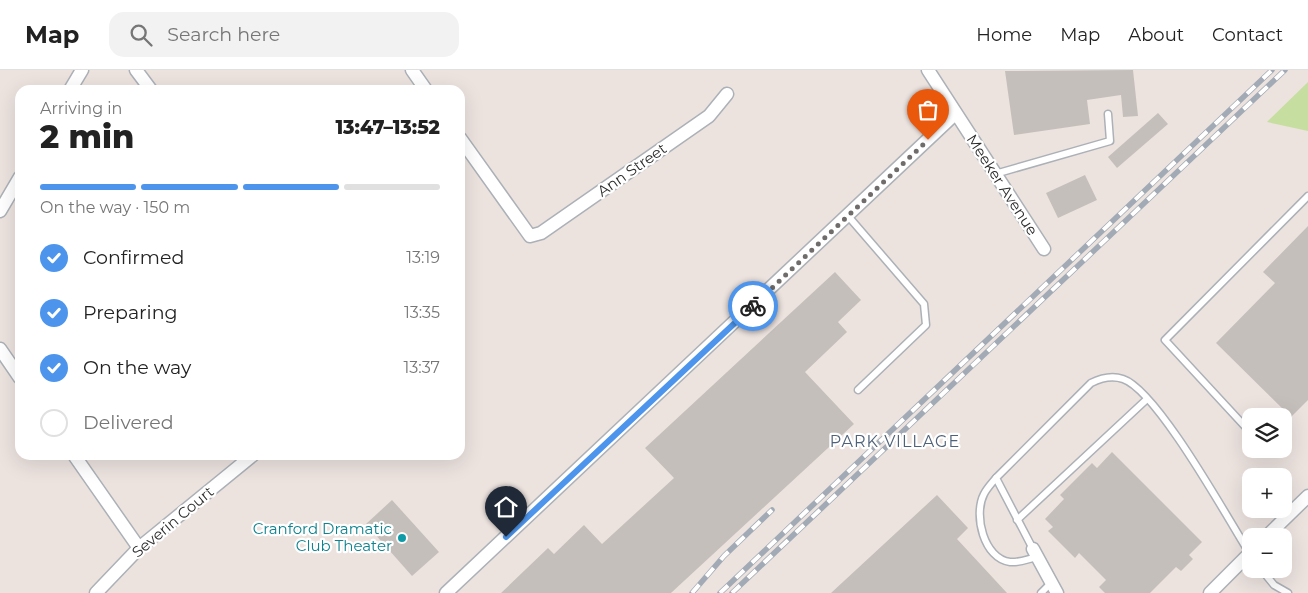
<!DOCTYPE html>
<meta charset="utf-8">
<style>
:root{--surface:#fff;--page:#f2f2f2;--text:#222;--muted:#767676;--line:#e0e0e0;--accent:#4d95ec}
body{margin:0;font-family:Montserrat,sans-serif;background:var(--page);color:var(--text);height:100vh;display:flex;flex-direction:column;font-size:19px;white-space:nowrap}
*{box-sizing:border-box;margin:0}
p{font-size:16px;color:var(--muted)}
.icon{flex:none;width:28px;height:28px;fill:none;stroke:currentColor;stroke-width:2;stroke-linecap:round;stroke-linejoin:round}
.map{position:relative;flex:1;overflow:hidden}
.drawer{position:absolute;left:15px;top:15px;width:450px;height:375px;display:flex;flex-direction:column;background:var(--surface);border-radius:15px;box-shadow:0 5px 20px #0002}
.drawer>*{flex:none}
.tools{position:absolute;left:1242px;top:338px;display:grid;gap:10px}
.tools a{display:grid;place-items:center;width:50px;height:50px;border-radius:10px;background:var(--surface);box-shadow:0 5px 20px #0002;font-size:25px}
.pin{position:absolute;display:grid;place-items:center;width:42px;height:42px;color:#fff;margin:-51px -21px;border-radius:50% 50% 50% 0;rotate:-45deg;box-shadow:0 0 5px #0007}
.pin .icon{rotate:45deg}
.courier{position:absolute;display:grid;place-items:center;width:50px;height:50px;margin:-25px;border:4px solid #4d95ec;border-radius:50%;background:#fff;color:#222;box-shadow:0 1px 6px #0007}
.headline em{font-style:normal;font-weight:800}
.headline div{display:flex;flex-direction:column-reverse}
.headline{display:flex;align-items:center;justify-content:space-between;height:85px;padding:0 25px}
h1{font-size:32px;font-weight:800;line-height:38px}
.bar{display:grid;grid-template-columns:repeat(4,1fr);gap:8px 5px;align-content:center;height:60px;padding:0 25px}
.bar i{height:6px;border-radius:4px;background:var(--line)}
.bar .on{background:var(--accent)}
.bar p{grid-column:span 4}
ol{padding:0 25px;list-style:none}
li{display:flex;align-items:center;gap:15px;height:55px}
li p{margin-inline-start:auto}
li .icon{padding:5px;border-radius:50%;background:var(--accent);color:#fff;stroke-width:4}
li:last-child{color:var(--muted)}
li i{width:28px;height:28px;border:2px solid var(--line);border-radius:50%}
header{display:flex;align-items:center;gap:30px;box-sizing:border-box;height:70px;padding:0 25px;background:var(--surface);border-bottom:1px solid var(--line)}
header strong{font-size:24px}
nav{display:flex;gap:28px;margin-inline-start:auto;font-size:18px}
.search{width:350px;height:45px;background:var(--page);display:flex;align-items:center;gap:12px;box-sizing:border-box;padding:0 18px;border-radius:15px;color:var(--muted);font-size:19px}
.map>svg:first-child{display:block}
.green{fill:#c6dea0}
.building{fill:#c5bfbb}
.lines{fill:none;stroke-linecap:round;stroke-linejoin:round}
.lane-casing{stroke:#acb1b7;stroke-width:9}
.street-casing{stroke:#acb1b7;stroke-width:15}
.lane{stroke:#fff;stroke-width:6}
.street{stroke:#fff;stroke-width:12}
.rail-casing{stroke:#a2aab5;stroke-width:5.5}
.rail{stroke:#fff;stroke-width:4;stroke-dasharray:11;stroke-linecap:butt}
.done{stroke:#6f6c6b;stroke-width:5;stroke-dasharray:0 9}
.route{stroke:#4d95ec;stroke-width:6}
.culture-dot{fill:#0f9aa8;stroke:#fff;stroke-width:2}
.labels{text-anchor:middle;stroke-width:4.5;stroke-linejoin:round;paint-order:stroke}
.street-label{font-size:15px;fill:#2c2c2c;stroke:#fff}
.culture-label{font-size:15px;fill:#0d838f;stroke:#fff;text-anchor:end}
.neighbourhood-label{font-size:16px;letter-spacing:1px;fill:#4f627a;stroke:#fff}
</style>
<header>
<strong>Map</strong>
<div class="search"><svg class="icon" aria-label="search" viewBox="0 0 24 24"><circle cx="10" cy="10" r="6"/><path d="M15 15l6 6"/></svg>Search here</div>
<nav><a>Home</a><a>Map</a><a>About</a><a>Contact</a></nav>
</header>
<div class="map">
<svg width="1308" height="523" viewBox="0 0 1308 523">
<rect width="100%" height="100%" fill="#ece3df"/>
<path class="green" d="M1308,12v49l-41,-9z"/>
<g class="building">
<path d="M1133,0l5,46 -15,1 -2,-22 -34,5 3,24 -76,11 -9,-64z"/>
<path d="M1158,43l10,11 -51,44 -9,-11z"/>
<path d="M1085,105l12,25 -39,18 -12,-25z"/>
<path d="M1308,156v174l-17,17 -75,-74 59,-60 -12,-11z"/>
<path d="M835,202l26,28 -23,22 9,10 -42,40 49,52 -183,169h-170l47,-45 6,6 30,-29 18,19 72,-66 -29,-30z"/>
<path d="M1112,382l90,90 -13,13 4,4 -12,12 -5,-4 -26,26h-45l-6,-6 7,-7 -27,-27 -4,5 -27,-27 5,-4 -8,-8 19,-20 -4,-4 32,-32 5,5z"/>
<path d="M937,425l31,33 -11,11 50,54h-176z"/>
<path d="M392,430l47,52 -27,24 -46,-52z"/>
</g>
<g class="lines">
<g class="lane-casing">
<g id="lane">
<path d="M995,104l115,-33 -2,-27"/>
<path d="M848,146l76,88 2,21 -68,65"/>
<path d="M1251,363l-86,-93 143,-144"/>
<path d="M996,408c-4,5 -9,10 -12,16 -11,21 0,65 26,68 9,1 18,-3 27,-5"/>
<path d="M1017,450l130,-121"/>
<path d="M1033,479l-37,-71 95,-95c10,-5 20,-8 32,-4 34,11 105,140 127,175"/>
<path d="M1261,499l13,16 14,8"/>
<path d="M1041,523l10,-10"/>
</g>
</g>
<g class="street-casing">
<g id="street">
<path d="M136,0l15,20"/>
<path d="M412,0l14,20"/>
<path d="M928,0l116,179"/>
<path d="M70,20l12,-20"/>
<path d="M460,68l70,98 11,-3 168,-117 18,-22"/>
<path d="M0,141l20,-34"/>
<path d="M0,279l20,29"/>
<path d="M74,385l65,93"/>
<path d="M1267,466l41,-40"/>
<path d="M1033,479l24,44"/>
<path d="M96,523l43,-45 114,-93"/>
<path d="M446,523l509,-479"/>
<path d="M1210,523l41,-41"/>
</g>
</g>
<use href="#lane" class="lane"/>
<use href="#street" class="street"/>
<g class="rail-casing">
<g id="rail">
<path d="M692,523l32,-37 48,-46"/>
<path d="M720,523l552,-523"/>
<path d="M732,523l553,-523"/>
</g>
</g>
<use href="#rail" class="rail"/>
</g>
<g class="lines">
<path class="done" d="M753,236l175,-166"/>
<path class="route" d="M506,467l247,-231"/>
</g>
<circle class="culture-dot" cx="402" cy="468" r="5"/>
<g class="labels">
<g class="street-label">
<text transform="translate(632 100) rotate(-35)" y="5">Ann Street</text>
<text transform="translate(1002 115) rotate(57)" y="5">Meeker Avenue</text>
<text transform="translate(173 452) rotate(-40)" y="5">Severin Court</text>
</g>
<g class="culture-label">
<text x="392" y="464">Cranford Dramatic<tspan x="392" dy="17">Club Theater</tspan></text>
</g>
<g class="neighbourhood-label">
<text x="895" y="377">PARK VILLAGE</text>
</g>
</g>
</svg>
<div class="tools">
<a><svg class="icon" aria-label="layers" viewBox="0 0 24 24"><path d="M12 4l9 5-9 5-9-5zM3 14l9 5 9-5"/></svg></a>
<a>+</a>
<a>−</a>
</div>
<div class="pin" style="left:928px;top:70px;background:#ea580c"><svg class="icon" aria-label="bag" viewBox="0 0 24 24"><path d="M5 8h14l-1 12H6zM9 8a3 3 0 0 1 6 0"/></svg></div>
<div class="pin" style="left:506px;top:467px;background:#1f2937"><svg class="icon" aria-label="home" viewBox="0 0 24 24"><path d="M3 11l9-7 9 7M6 9v11h12V9"/></svg></div>
<div class="courier" style="left:753px;top:236px"><svg class="icon" aria-label="bike" viewBox="0 0 24 24"><circle cx="6" cy="16" r="4"/><circle cx="18" cy="16" r="4"/><path d="M6 16l4-8h5l3 8M10 8l3 8H6M13 5h3"/></svg></div>
<section class="drawer">
<div class="headline"><div><h1>2 min</h1><p>Arriving in</p></div><em>13:47–13:52</em></div>
<div class="bar"><i class="on"></i><i class="on"></i><i class="on"></i><i></i><p>On the way · 150 m</p></div>
<ol>
<li><svg class="icon" aria-label="check" viewBox="0 0 24 24"><path d="M5 12l5 5 9-10"/></svg>Confirmed<p>13:19</p></li>
<li><svg class="icon" aria-label="check" viewBox="0 0 24 24"><path d="M5 12l5 5 9-10"/></svg>Preparing<p>13:35</p></li>
<li><svg class="icon" aria-label="check" viewBox="0 0 24 24"><path d="M5 12l5 5 9-10"/></svg>On the way<p>13:37</p></li>
<li><i></i>Delivered</li>
</ol>
</section>
</div>
